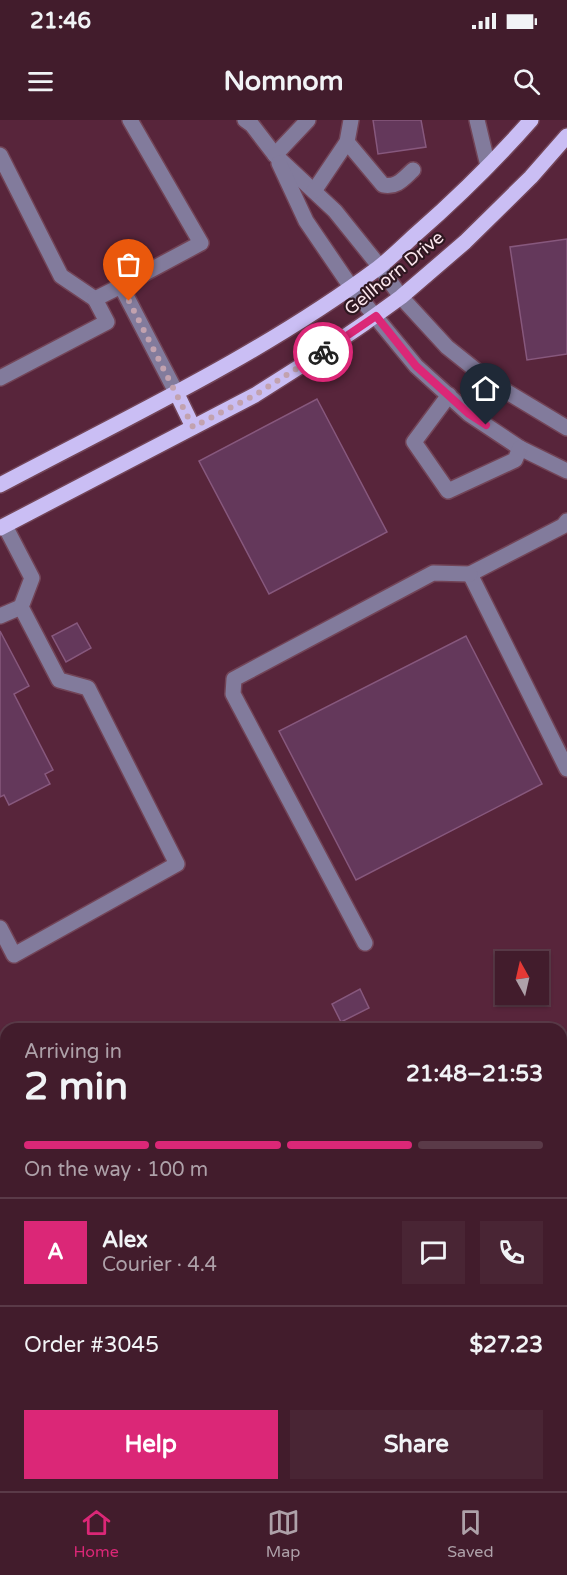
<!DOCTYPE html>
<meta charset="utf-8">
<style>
:root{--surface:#421c2c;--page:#492534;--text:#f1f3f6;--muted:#aea1a9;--line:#5a3a48;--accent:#db2777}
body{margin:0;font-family:"Varela Round",sans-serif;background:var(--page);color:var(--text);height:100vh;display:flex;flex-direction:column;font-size:22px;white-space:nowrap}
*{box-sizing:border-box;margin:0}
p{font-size:20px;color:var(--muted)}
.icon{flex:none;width:33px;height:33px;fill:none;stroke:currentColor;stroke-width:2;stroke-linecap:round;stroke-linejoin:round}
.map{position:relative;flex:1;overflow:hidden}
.sheet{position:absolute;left:0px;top:903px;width:567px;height:468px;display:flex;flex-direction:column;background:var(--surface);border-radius:18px 18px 0 0;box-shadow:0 2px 4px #0004,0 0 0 2px var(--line)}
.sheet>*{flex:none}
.needle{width:39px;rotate:352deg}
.fabs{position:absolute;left:495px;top:831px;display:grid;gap:12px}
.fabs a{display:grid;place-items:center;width:54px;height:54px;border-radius:0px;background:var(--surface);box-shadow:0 2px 4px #0004,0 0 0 2px var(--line);font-size:30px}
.pin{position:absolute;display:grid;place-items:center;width:51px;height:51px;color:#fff;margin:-62px -26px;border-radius:50% 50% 50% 0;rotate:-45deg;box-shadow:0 0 6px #0007}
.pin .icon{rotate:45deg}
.courier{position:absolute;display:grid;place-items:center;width:60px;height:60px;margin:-30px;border:4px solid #db2777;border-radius:50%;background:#fff;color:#222;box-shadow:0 2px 8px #0007}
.headline em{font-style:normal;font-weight:700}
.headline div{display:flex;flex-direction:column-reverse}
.headline{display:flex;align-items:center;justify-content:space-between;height:102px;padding:0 24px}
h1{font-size:39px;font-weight:700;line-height:45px}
.bar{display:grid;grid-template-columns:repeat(4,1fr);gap:9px 6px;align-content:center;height:72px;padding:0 24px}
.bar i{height:8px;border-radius:4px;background:var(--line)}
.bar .selected{background:var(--accent)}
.bar p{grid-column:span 4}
.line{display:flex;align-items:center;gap:15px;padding:0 24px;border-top:2px solid var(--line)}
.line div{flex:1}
.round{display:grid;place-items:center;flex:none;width:63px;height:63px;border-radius:0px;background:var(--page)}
.button{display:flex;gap:12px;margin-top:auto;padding:12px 24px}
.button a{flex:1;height:69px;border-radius:0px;background:var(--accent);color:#fff;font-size:24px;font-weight:700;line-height:69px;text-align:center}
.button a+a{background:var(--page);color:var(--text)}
.status{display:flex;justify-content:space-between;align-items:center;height:42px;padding:0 30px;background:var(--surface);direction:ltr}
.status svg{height:16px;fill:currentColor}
header{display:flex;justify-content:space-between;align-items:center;height:78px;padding:0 24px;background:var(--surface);font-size:27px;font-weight:700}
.tab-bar{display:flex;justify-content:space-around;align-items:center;height:84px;border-top:2px solid var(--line);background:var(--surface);font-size:16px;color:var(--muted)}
.tab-bar a{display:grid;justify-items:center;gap:3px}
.tab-bar .selected{color:var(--accent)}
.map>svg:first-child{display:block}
.building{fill:#64385b;stroke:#87587d;stroke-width:1.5}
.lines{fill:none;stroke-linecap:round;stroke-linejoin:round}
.minor-casing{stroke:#724457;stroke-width:18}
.major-casing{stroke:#724457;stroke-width:18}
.highway-casing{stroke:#724457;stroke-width:21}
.minor{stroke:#827b9c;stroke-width:15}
.major{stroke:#cabef4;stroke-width:15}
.highway{stroke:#e5deff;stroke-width:18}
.done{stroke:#c2a2af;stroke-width:6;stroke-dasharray:0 10.8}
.route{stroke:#db2777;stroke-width:8}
.labels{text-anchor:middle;stroke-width:4.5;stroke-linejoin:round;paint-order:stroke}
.street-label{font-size:18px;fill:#fbe6ed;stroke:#2f1821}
</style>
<div class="status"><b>21:46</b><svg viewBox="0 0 49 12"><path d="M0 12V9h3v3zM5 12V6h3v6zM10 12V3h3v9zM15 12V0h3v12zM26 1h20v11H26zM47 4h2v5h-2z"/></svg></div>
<header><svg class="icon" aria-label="menu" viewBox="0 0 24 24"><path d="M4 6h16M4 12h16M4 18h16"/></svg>Nomnom<svg class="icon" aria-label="search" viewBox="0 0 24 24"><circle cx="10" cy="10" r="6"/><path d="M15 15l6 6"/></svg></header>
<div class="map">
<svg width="567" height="1371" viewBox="0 0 567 1371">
<rect width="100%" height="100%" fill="#58253b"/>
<g class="building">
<path d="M373,0h48l5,27 -48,7z"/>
<path d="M567,119v115l-40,6 -17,-113z"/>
<path d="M317,279l70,133 -118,62 -70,-133z"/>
<path d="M77,503l14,25 -25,14 -14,-26z"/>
<path d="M0,511l29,55 -15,8 39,76 -8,4 5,10 -41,21 -5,-10 -4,2z"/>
<path d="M466,516l76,148 -186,96 -77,-149z"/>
<path d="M360,869l9,19 -28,14 -9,-18z"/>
</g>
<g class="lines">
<g class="minor-casing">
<g id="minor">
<path d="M130,0l71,123 -80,43 55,106"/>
<path d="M245,0l7,5 23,30 60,56 45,56 21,30 46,50 45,36 75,45"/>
<path d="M477,0l11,46"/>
<path d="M347,22l36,43c14,3 21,-7 30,-15"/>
<path d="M0,35l61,121 34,23"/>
<path d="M275,35l33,-35"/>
<path d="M279,43l27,58 45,66 65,79 53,48 51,34 47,23"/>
<path d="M314,71l33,-49 4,-22"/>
<path d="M0,258l107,-56 -12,-23 26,-13"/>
<path d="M449,275l-35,47 34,49 67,-31 5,-12"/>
<path d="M567,401l-4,5 -93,48 97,195"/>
<path d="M0,496l21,-9"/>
<path d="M0,808l14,27 163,-91 -89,-176 -29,-8 -38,-73 11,-29 -27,-52"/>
<path d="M365,823l-132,-249 1,-15 199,-106 37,1"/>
<path d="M561,1210l6,-1"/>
<path d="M551,1365l1,6"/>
</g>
</g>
<g class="major-casing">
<g id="major">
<path d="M176,272l17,35"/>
<path d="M0,365c128,-68 261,-130 378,-217 13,-10 25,-22 37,-33 41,-36 80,-74 116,-115"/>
<path d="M0,408l255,-133 63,-40 47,-32 36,-26 64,-55 66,-65 36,-41"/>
<path d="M0,971l6,12"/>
<path d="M200,1365l3,6"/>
</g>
</g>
<g class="highway-casing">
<g id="highway">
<path d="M0,1138l6,15"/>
<path d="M0,1253l6,23"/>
<path d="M29,1365l2,6"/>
<path d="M49,1365l2,6"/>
<path d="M90,1365l2,6"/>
<path d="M133,1365l3,6"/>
</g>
</g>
<use href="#minor" class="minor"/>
<use href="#major" class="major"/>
<use href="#highway" class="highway"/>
</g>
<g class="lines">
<path class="done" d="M129,181l64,126 62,-32 68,-43"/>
<path class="route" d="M323,232l53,-36 40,50 53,48 17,11"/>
</g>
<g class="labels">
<g class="street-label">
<text transform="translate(394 153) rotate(-39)" y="6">Gellhorn Drive</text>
</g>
</g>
</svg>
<div class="fabs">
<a><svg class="needle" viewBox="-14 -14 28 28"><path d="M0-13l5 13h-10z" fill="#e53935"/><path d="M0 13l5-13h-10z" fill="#aea1a9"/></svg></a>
</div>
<div class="pin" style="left:129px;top:181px;background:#ea580c"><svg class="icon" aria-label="bag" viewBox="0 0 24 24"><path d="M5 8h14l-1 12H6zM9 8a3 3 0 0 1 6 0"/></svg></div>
<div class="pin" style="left:486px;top:305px;background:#1f2937"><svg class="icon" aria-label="home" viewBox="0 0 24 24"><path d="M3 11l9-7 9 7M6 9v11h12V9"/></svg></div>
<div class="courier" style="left:323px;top:232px"><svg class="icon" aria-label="bike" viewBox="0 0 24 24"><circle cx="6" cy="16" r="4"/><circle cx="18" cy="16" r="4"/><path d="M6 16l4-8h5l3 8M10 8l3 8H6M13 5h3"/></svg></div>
<section class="sheet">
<div class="headline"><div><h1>2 min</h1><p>Arriving in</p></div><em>21:48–21:53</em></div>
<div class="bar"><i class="selected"></i><i class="selected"></i><i class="selected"></i><i></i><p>On the way · 100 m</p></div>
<div class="line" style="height:108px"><b class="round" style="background:var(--accent);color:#fff">A</b><div><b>Alex</b><p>Courier · 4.4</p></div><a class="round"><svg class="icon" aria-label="chat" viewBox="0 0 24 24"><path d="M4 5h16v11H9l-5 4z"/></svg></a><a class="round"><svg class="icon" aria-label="phone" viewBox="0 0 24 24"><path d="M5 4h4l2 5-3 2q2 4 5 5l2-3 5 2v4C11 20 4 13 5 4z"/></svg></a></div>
<div class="line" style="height:78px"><div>Order #3045</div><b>$27.23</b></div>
<div class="button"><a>Help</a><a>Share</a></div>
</section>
</div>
<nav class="tab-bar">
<a class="selected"><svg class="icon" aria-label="home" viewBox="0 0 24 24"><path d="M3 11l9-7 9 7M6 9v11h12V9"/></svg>Home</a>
<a><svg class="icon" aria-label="map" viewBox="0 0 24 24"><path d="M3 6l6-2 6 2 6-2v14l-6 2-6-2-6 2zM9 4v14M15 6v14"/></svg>Map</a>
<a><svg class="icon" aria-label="saved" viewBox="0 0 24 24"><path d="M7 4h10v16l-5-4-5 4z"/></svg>Saved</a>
</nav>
